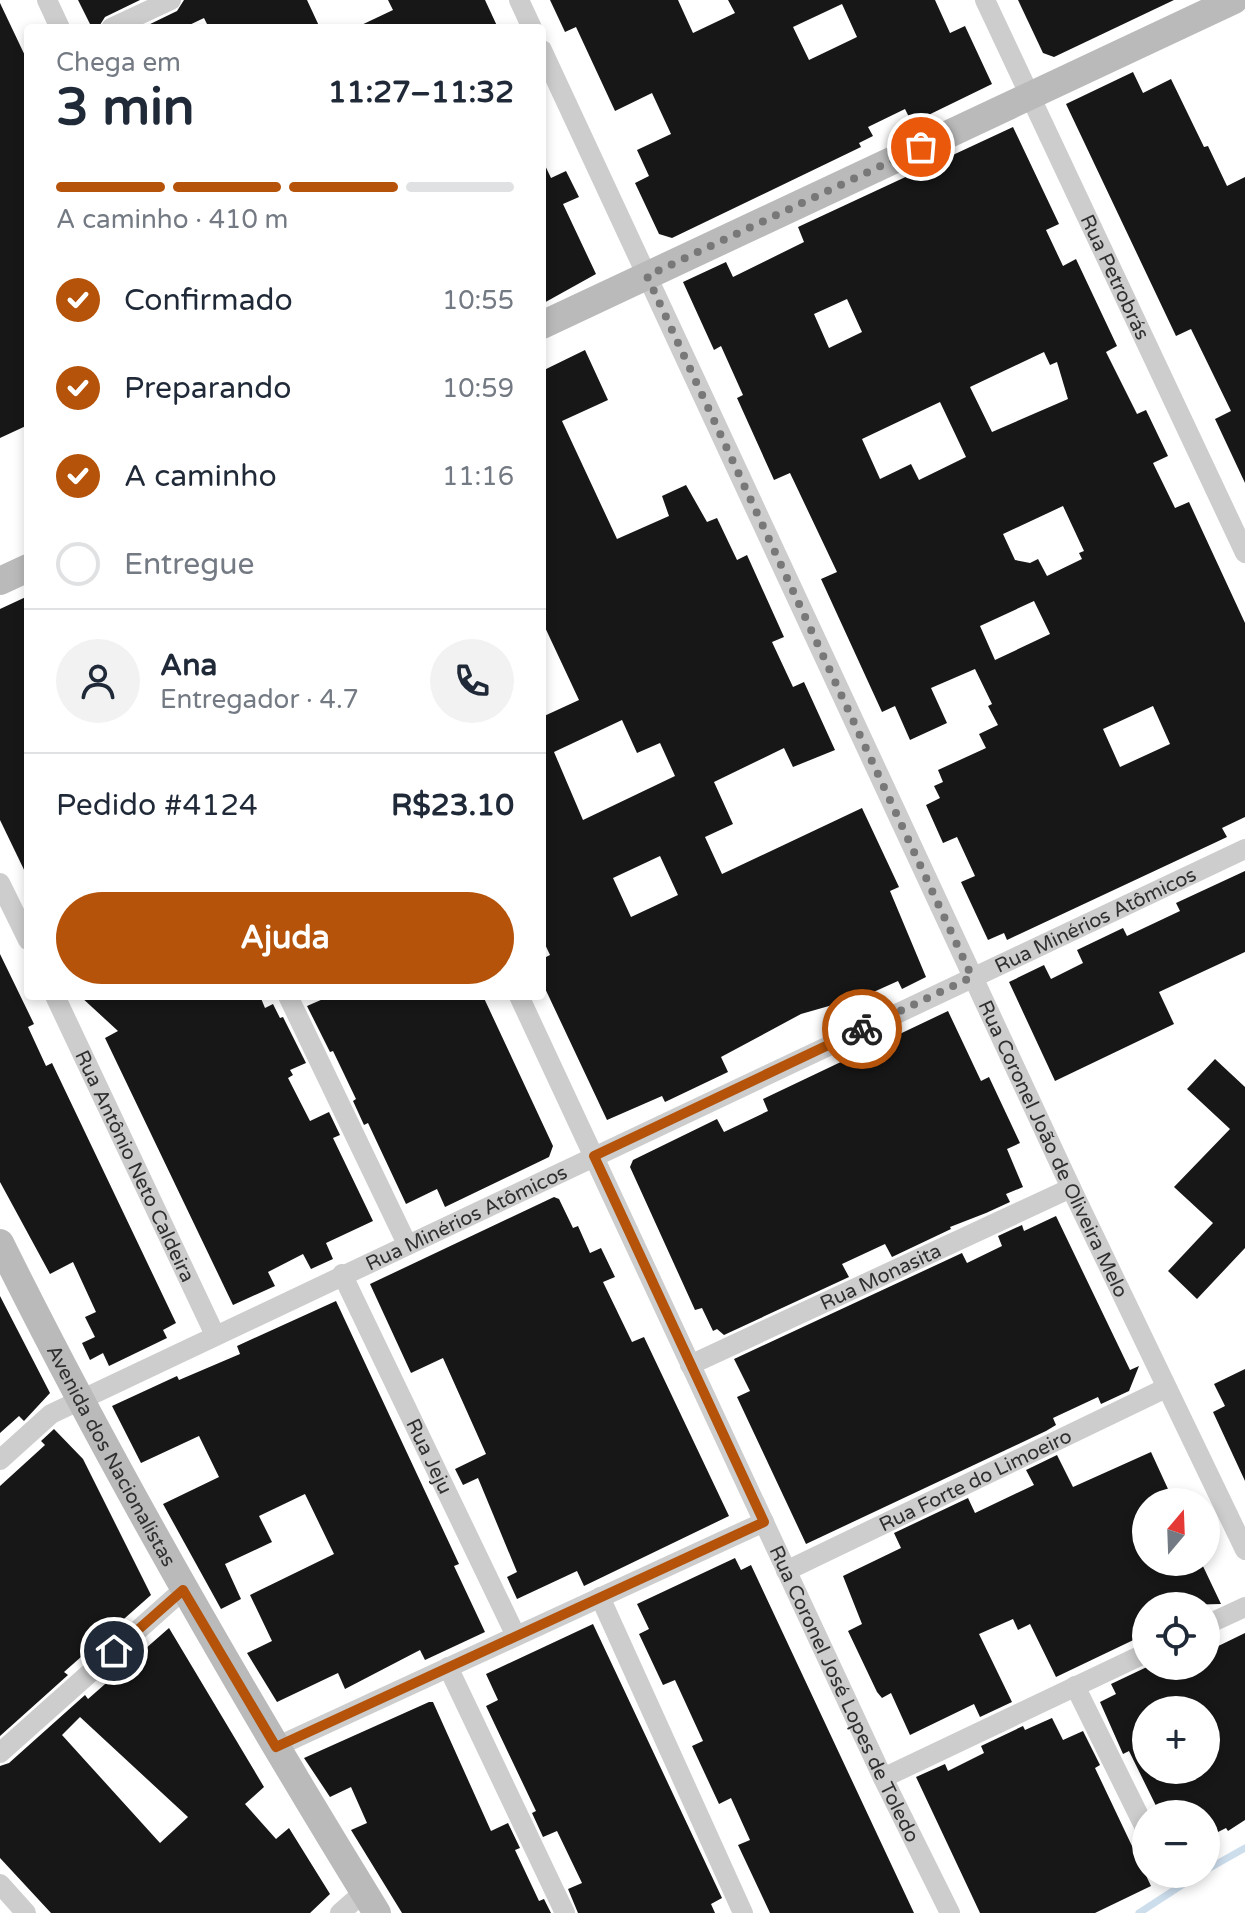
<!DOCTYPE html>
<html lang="pt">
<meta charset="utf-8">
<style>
:root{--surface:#fff;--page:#f2f2f3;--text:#1f2937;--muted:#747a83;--line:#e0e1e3;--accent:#b45309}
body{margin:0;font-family:"Varela Round",sans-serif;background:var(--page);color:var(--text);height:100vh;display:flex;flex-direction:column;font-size:30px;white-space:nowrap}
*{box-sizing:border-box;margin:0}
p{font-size:26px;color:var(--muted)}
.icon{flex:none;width:44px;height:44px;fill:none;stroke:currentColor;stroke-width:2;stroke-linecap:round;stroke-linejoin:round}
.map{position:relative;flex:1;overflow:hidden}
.drawer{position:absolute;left:24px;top:24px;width:522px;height:976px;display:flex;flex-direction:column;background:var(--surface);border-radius:8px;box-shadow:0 4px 12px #0003}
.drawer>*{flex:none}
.needle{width:52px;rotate:19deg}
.controls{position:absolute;left:1132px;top:1488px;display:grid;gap:16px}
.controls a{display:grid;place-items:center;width:88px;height:88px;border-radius:50%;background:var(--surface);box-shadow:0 4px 12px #0003;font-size:40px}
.pin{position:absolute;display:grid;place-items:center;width:68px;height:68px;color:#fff;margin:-34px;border:4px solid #fff;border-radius:50%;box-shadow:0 2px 8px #0007}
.courier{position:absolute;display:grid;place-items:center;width:80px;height:80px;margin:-40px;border:6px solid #b45309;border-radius:50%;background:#fff;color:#222;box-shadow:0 2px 10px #0007}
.head em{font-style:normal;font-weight:800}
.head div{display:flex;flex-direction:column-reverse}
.head{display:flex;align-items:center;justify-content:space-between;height:136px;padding:0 32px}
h1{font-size:52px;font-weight:800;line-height:60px}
.bar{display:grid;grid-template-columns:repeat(4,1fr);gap:12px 8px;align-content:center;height:96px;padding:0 32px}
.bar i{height:10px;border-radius:6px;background:var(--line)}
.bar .active{background:var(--accent)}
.bar p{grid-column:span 4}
.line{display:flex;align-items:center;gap:20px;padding:0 32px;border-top:2px solid var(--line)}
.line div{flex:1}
.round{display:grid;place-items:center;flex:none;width:84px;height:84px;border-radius:42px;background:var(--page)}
ol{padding:0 32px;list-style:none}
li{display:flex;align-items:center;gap:24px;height:88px}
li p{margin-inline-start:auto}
li .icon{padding:8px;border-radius:50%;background:var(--accent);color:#fff;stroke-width:4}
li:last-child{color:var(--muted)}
li i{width:44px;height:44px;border:4px solid var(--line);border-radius:50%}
.action{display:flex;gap:16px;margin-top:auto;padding:16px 32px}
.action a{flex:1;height:92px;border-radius:48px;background:var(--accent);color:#fff;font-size:32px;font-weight:800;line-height:92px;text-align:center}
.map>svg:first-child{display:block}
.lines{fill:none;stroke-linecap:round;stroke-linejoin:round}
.stream{stroke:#ccddec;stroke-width:7}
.building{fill:#171717;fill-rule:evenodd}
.street{stroke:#cdcdcd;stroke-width:20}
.secondary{stroke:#bababa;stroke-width:28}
.done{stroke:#787878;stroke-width:8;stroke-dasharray:0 14.4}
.route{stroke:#b45309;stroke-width:10}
.labels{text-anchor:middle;stroke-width:8;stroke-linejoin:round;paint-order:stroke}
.street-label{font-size:20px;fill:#303030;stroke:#fff}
</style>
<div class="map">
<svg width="1245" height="1913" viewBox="0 0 1245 1913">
<rect width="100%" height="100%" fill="#fff"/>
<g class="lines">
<g class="stream">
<path d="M1206,1870l39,-22"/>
<path d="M1139,1913l60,-39"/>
</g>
</g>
<g class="building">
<path d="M78,0h62l-35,17 -7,11h-6z"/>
<path d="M184,0h123l13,28h-111l-5,-10 -21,10h-41l35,-17z"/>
<path d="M388,0h97l13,28h-143l38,-18z"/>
<path d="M550,0h128l15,33 42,-20 -7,-13h207l15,33 15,-7 27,58 -80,39 -7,-14 -37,18 5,9 -14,7 2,4 -189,91 -13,-4 -24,-51 14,-7 -12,-26 34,-16 -19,-41 -37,18 -39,-84 -11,5zM842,4l15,33 -48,23 -16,-33z"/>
<path d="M1018,0h156l-120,57 -11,-4z"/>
<path d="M0,3l28,59v363l-28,13z"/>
<path d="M1133,72l10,21 28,-14 33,68 4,-1 19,40 18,-9v306l-30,-64 16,-8 -40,-82 -15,7 -110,-232z"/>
<path d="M1013,127l46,97 -13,6 17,36 13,-7 41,87 -11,6 31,62 9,-4 22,46 -15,7 22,45 14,-6 56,121v194l-23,11 5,9 -17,8 -203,95 -3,-7 -16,7 -27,-58 14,-6 -18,-39 -14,6 -17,-38 14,-7 -6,-12 9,-4 -5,-12 48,-22 -7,-14 19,-9 -10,-19 4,-2 -17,-35 -44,19 16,35 -37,17 -15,-34 -13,6 -61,-133 16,-7 -47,-99 -16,7 -37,-82 6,-3 -22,-49 -7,4 -31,-68 43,-20 7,15 71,-35 -6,-15zM847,299l15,33 -33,16 -15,-34zM1044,352l6,13 7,-3 11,37 -76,33 -22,-45zM940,402l26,55 -47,23 -8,-16 -31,15 -18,-40zM1063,506l21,45 -5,2 3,6 -35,17 -9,-17 -8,4 -15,-3 -12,-26zM1034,601l16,33 -55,26 -15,-34zM1153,706l17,38 -50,23 -17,-38z"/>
<path d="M542,159l9,19 15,-7 13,26 -16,7 33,70 -54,30z"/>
<path d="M585,350l23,50 -46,21 55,118 52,-23 -7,-20 24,-11 21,37 10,-4 20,42 10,-5 37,82 -12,5 21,45 11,-5 31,68 -42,17 -9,-19 -70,34 19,42 -28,13 17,37 140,-66 37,79 -9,4 36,86 -24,12 -4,-8 -60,27 -2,-4 -35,10 -80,43 7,15 -63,30 -3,-6 -55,24 -65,-138v-23l8,-4 -8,-17v-221l37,-17 -37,-79v-250zM622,720l15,33 23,-10 15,33 -92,44 -29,-68zM660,856l18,39 -47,22 -18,-39z"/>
<path d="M28,596v282l-28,-58v-211z"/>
<path d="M1245,871v81l-86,40 15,32 -119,57 -46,-99 35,-17 7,14 32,-16 -6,-13 46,-22 4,8 53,-25 -4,-8z"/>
<path d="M0,954l34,70 -6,3 18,39 6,-3 124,260 -13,7 4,8 -58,28 -6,-13 -13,7 -8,-17 13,-6 -10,-20 11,-5 -23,-50 -23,12 -50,-92z"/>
<path d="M80,996h180l5,12 8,-4 7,14 3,-1 23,46 -16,7 3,5 -5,3 22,43 19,-9 11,23 -7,3 40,83 -47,22 7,16 -22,10 -8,-15 -35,18 7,14 -42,19 -128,-267 13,-7z"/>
<path d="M330,996h153l70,150 -4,11 -104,50 -8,-18 -31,15 -38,-81 -4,2 -11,-24 3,-2 -23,-48 -3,1 -23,-46z"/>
<path d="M948,1011l33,70 8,-4 31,66 -13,6 16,38 -17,7 4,8 -24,11 -36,14 1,2 -59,28 -7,-13 -43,20 7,13 -125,58 -7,-6 -4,2 -11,-23 -7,2 -65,-143 3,-7 84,-41 7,13 44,-21 -5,-12z"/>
<path d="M1215,1059l30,28v161l-48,51 -29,-28 45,-48 -39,-36 56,-58 -43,-40z"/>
<path d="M554,1197l5,2 14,29 5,-2 12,27 11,-5 14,29 -12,5 29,60 12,-5 85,179 -145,70 -7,-15 -60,28 -10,-22 10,-5 -39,-94 -15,7 -8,-16 31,-15 -43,-96 -32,15 -41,-89z"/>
<path d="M1056,1216l74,154 9,-4 -10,25 -28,13 -3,-7 -45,21 3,7 -10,6 -240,113 -69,-147 13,-6 -16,-32 228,-106 5,10 35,-17 -4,-10 24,-11 2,6z"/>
<path d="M0,1296l50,97 -26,28 -5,-5 -19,17z"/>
<path d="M336,1301l123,263 -5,2 31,66 -60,28 -5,-10 -75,39 -7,-16 -61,29 -30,-49 25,-12 -22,-46 84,-41 -29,-60 -46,22 13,26 -47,22 16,35 -20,10 -58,-105 56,-27 -20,-41 -58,27 -29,-57 65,-30 2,4 61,-26 -3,-8z"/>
<path d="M1245,1369v112l-32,-69 12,-6 -11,-22z"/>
<path d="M54,1429l29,30 68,136 -87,77 4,3 -68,61v-250l45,-41 -4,-4z"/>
<path d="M1151,1452l23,50h-28v60h55l20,42 -75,2v28l-90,43 -26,-53 -12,6 -5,-11 -34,15 33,68 -32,15 -6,-13 -64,31 -19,-42 -9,5 -5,-6 -29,-61 14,-7 -19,-48 58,-28 -7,-15 74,-35 7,15 59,-28 -8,-15 31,-15 16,32z"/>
<path d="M735,1558l6,12 10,-5 163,348h-144l-32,-68 12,-5 -19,-42 -12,6 -27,-58 11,-5 -28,-61 -12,5 -24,-51 10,-5 -12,-25z"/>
<path d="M593,1624l129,274 -11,6 4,9h-137l-10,-24 14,-6 -25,-52 -14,6 -11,-24 4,-2 -50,-105 12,-6 -12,-26z"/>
<path d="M169,1628l95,159 -19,17 31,35 13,-11 41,66 -20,19h-259l-51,-55v-92l9,-3 76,-68 3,4zM80,1717l108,100 -28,26 -98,-108z"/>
<path d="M1245,1633v187l-17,11 -2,-3 -20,10v-24h-46l-31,-63 -6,3 -23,-52 16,-8 -5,-10 38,-18h57v-14zM1146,1710h60v60h-60z"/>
<path d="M429,1702h4l58,129 17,-8 12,25 -5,2 24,51 5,-2 7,14h-149l-51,-83 16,-7 -16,-36 -21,10 -26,-39z"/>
<path d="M1052,1718l11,22 20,-9 17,34 -5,3 56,118 -56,27h-115l-64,-136 29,-13 3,7 36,-18 -3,-7 42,-20 2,4z"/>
</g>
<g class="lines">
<g class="street">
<path d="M47,0l13,28"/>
<path d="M519,0l13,28"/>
<path id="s1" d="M985,0l260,553"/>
<path d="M111,28l60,-28"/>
<path id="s2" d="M542,50l529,1138 174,362"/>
<path d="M0,883l28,57"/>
<path id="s3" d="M55,996l160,339"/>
<path d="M288,996l119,248"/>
<path id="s4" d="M519,996l364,782 67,135"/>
<path id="s5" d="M342,1274l174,362"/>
<path id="s6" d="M690,1365l381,-177"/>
<path id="s7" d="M0,1460l51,-46 1194,-565"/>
<path id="s8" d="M786,1571l380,-183"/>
<path d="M600,1597l143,316"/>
<path d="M1206,1625l39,-18"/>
<path d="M448,1667l117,246"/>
<path d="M1075,1686l71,144"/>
<path d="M276,1747l488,-225"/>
<path d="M0,1753l183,-163"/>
<path d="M883,1778l263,-125"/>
<path d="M0,1884l26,29"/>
<path d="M340,1913l24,-21"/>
</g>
<g class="secondary">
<path d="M542,325l692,-325"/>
<path d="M0,581l28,-13"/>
<path id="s9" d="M0,1243c114,230 242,451 377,670"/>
</g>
</g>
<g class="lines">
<path class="done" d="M862,1029l110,-52 -325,-701 274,-129"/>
<path class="route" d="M114,1651l69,-61 93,157 488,-225 -170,-366 268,-127"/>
</g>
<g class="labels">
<g class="street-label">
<text dy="7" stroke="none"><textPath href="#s1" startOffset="306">Rua Petrobrás</textPath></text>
<text dy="7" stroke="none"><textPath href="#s7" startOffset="1224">Rua Minérios Atômicos</textPath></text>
<text dy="7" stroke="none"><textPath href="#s2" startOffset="1212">Rua Coronel João de Oliveira Melo</textPath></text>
<text dy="7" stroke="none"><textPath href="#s3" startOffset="188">Rua Antônio Neto Caldeira</textPath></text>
<text dy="7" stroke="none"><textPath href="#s7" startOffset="528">Rua Minérios Atômicos</textPath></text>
<text dy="7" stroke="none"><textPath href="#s6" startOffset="210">Rua Monasita</textPath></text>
<text dy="7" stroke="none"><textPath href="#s5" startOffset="202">Rua Jeju</textPath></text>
<text dy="7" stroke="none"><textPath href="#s9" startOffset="240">Avenida dos Nacionalistas</textPath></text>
<text dy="7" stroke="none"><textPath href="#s8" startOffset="210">Rua Forte do Limoeiro</textPath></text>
<text dy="7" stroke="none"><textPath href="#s4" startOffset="770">Rua Coronel José Lopes de Toledo</textPath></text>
</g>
</g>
</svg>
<div class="controls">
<a><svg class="needle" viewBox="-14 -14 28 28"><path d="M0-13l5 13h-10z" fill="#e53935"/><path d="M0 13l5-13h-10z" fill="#747a83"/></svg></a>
<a><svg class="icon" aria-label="locate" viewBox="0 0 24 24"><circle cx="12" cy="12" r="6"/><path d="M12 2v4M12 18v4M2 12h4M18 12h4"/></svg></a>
<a>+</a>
<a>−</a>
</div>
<div class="pin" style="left:921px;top:147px;background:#ea580c"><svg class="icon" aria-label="bag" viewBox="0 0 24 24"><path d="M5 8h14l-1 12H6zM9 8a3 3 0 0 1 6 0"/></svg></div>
<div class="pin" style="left:114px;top:1651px;background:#1f2937"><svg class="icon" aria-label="home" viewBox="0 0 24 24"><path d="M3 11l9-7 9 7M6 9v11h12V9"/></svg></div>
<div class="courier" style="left:862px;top:1029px"><svg class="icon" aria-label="bike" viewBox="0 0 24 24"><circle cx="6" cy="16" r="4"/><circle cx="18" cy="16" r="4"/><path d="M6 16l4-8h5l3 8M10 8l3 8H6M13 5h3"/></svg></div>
<section class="drawer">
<div class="head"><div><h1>3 min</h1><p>Chega em</p></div><em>11:27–11:32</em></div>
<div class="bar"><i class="active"></i><i class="active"></i><i class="active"></i><i></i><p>A caminho · 410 m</p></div>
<ol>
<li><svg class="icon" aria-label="check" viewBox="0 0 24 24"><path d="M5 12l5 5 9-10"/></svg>Confirmado<p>10:55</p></li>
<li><svg class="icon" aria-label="check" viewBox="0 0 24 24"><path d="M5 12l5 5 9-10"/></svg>Preparando<p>10:59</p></li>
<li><svg class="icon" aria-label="check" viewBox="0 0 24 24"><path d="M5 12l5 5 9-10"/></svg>A caminho<p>11:16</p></li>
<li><i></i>Entregue</li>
</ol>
<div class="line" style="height:144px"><a class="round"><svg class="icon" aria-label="person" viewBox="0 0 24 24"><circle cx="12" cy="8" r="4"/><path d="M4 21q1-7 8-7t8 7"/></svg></a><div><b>Ana</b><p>Entregador · 4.7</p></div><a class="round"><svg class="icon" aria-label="phone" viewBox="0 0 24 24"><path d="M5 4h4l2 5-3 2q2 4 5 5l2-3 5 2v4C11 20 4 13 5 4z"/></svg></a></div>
<div class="line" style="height:104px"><div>Pedido #4124</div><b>R$23.10</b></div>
<div class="action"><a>Ajuda</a></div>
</section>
</div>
